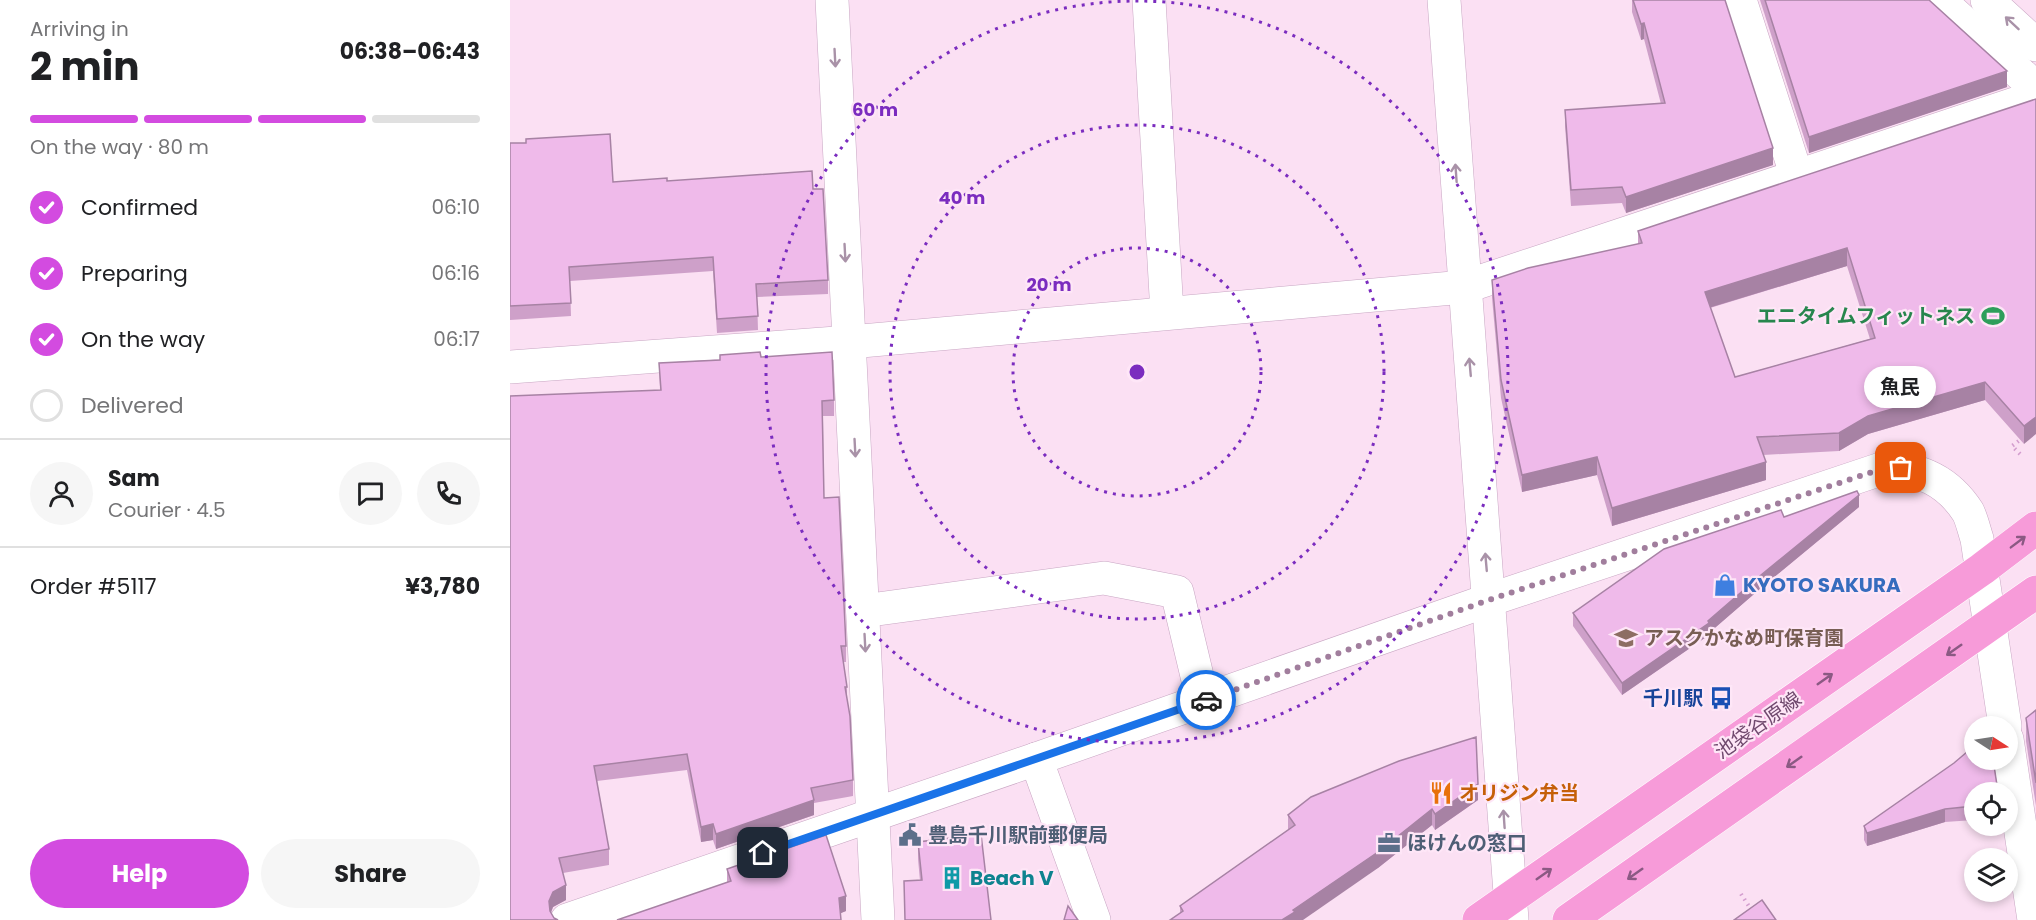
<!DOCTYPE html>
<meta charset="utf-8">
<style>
:root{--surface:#fff;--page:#f6f6f6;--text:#202124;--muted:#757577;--line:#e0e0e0;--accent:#d34be0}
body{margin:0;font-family:Poppins,"Noto Sans JP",sans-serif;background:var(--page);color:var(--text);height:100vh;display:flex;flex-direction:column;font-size:22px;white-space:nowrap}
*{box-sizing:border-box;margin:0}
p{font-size:20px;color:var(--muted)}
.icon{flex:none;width:33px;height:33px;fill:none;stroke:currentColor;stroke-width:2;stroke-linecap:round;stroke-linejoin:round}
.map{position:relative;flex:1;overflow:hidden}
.panel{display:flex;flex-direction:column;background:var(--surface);width:510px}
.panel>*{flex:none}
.needle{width:39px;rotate:102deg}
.controls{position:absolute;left:1454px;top:716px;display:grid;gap:12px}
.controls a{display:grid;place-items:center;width:54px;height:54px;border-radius:50%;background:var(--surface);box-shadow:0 3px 9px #0003;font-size:30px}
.pin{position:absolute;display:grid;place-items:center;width:51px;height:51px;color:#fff;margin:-26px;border-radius:12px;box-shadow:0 3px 9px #0006}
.courier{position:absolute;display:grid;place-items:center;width:60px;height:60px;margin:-30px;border:4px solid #1a73e8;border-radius:50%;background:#fff;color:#222;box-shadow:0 2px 8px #0007}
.bubble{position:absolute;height:42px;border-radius:21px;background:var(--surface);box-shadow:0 3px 9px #0003;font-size:20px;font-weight:700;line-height:42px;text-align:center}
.head em{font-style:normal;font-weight:700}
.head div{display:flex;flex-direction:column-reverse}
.head{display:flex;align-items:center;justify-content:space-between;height:102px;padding:0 30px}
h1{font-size:39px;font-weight:700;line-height:45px}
.bar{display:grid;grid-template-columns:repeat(4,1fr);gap:9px 6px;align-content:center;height:72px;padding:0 30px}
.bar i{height:8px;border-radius:4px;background:var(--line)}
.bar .current{background:var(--accent)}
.bar p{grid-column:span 4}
.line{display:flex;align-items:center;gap:15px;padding:0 30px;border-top:2px solid var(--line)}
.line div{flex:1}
.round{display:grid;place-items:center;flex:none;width:63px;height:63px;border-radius:32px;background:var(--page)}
ol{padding:0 30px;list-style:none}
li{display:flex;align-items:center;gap:18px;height:66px}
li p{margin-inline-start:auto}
li .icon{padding:6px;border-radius:50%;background:var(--accent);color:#fff;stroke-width:4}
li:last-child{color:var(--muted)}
li i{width:33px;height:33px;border:3px solid var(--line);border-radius:50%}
.button{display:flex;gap:12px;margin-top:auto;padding:12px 30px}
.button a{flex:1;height:69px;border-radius:36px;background:var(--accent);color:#fff;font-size:24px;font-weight:700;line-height:69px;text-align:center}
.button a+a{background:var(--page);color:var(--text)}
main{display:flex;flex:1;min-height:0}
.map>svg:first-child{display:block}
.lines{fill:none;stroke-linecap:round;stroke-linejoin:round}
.minor-casing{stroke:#c8a6c3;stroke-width:34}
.major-casing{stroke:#fff;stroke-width:34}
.path{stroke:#d39dce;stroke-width:4;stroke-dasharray:1.5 4.5;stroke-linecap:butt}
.minor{stroke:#fff;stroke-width:33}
.major{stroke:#f79bd9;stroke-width:33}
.wall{fill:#cea0c9;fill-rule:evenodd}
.shaded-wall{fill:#a782a4}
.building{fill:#efbaea;stroke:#a782a4;stroke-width:1.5;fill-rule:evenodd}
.oneway{stroke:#a992a8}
.oneway2{stroke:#8b5983}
.done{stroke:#a17e9d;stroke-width:6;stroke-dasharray:0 10.8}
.route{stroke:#1a73e8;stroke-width:8}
.ring{fill:none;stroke:#7b2cbf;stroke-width:3;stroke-dasharray:3 6}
.labels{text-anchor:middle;stroke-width:4.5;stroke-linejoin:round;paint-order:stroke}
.leisure-label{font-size:20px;font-weight:bold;fill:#27864d;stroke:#fee6f7;text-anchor:end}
.shop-label{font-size:20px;font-weight:bold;fill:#366cbe;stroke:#fee6f7;text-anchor:start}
.education-label{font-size:20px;font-weight:bold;fill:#785e54;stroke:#fee6f7;text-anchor:start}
.transit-label{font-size:20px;font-weight:bold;fill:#164399;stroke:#fee6f7;text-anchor:end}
.street-label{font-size:20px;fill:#70496e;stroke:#fee6f7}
.food-label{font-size:20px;font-weight:bold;fill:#c56008;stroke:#fee6f7;text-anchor:start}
.service-label{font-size:20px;font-weight:bold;fill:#4e5e75;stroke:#fee6f7;text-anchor:start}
.culture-label{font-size:20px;font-weight:bold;fill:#0d838f;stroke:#fee6f7;text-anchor:start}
.centre{fill:#7b2cbf;stroke:#fee6f7;stroke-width:3}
.ring-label{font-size:18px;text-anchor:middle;font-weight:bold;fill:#7b2cbf;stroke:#fee6f7;stroke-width:4.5;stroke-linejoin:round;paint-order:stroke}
</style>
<main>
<section class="panel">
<div class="head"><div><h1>2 min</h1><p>Arriving in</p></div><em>06:38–06:43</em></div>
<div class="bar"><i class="current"></i><i class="current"></i><i class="current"></i><i></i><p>On the way · 80 m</p></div>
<ol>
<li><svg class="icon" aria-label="check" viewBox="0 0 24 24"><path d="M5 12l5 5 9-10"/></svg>Confirmed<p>06:10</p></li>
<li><svg class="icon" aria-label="check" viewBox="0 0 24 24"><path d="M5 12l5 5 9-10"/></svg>Preparing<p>06:16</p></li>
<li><svg class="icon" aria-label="check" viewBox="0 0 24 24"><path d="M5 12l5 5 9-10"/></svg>On the way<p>06:17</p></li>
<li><i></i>Delivered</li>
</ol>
<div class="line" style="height:108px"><a class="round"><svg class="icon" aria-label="person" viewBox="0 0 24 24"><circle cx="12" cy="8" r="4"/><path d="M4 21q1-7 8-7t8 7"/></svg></a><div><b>Sam</b><p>Courier · 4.5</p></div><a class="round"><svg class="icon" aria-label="chat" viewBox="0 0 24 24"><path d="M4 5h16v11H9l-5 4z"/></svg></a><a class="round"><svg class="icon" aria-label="phone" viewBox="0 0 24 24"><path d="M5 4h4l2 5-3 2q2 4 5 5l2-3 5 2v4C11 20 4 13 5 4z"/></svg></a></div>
<div class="line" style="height:78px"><div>Order #5117</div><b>¥3,780</b></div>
<div class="button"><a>Help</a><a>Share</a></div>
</section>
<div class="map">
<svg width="1526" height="920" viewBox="0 0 1526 920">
<rect width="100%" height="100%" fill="#fbe0f3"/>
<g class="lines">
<g class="minor-casing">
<g id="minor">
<path d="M322,0l46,920"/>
<path d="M639,0l18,313"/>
<path d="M934,0l68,920"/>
<path d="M1230,0l57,177"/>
<path d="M1429,0l97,88"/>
<path d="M1477,0l49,45"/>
<path d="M0,367l340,-25 614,-55 572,-190"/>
<path d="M353,611l241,-33 73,14 26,109"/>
<path d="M1497,739l27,181"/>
<path d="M526,759l58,161"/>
<path d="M57,920l469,-161 453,-159 395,-132c36,0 64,13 84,44 4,8 6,18 9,27l28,187"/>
</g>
</g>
<g class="major-casing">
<g id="major">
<path d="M969,920l503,-351 54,-41"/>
<path d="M1059,920l467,-328"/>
</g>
</g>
<g class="path">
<path d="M1510,454l-8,-8 12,-9"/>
<path d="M1231,894l17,26"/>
</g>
<use href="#minor" class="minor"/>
<use href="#major" class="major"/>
</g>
<g class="wall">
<path d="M1122,0h93l48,165 -147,48 -4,-10 -51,3 -6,-80v-16l96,-6 -17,-65 -3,1 -9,-28z"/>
<path d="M1250,0h169l78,87 -198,66z"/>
<path d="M1526,99l-12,345 -39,-44 -117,34 -29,17 -76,4 3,25 -154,46 -15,-51 -75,17 -21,-94 -9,-100v-18l146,-36v-13zM1337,266l23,73 -135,38 -25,-69z"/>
<path d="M0,143l103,39 54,-1 146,8 15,91v14l-71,3 1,33 -41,3 -4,-62 -143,10 1,35 -61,4z"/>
<path d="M251,357l73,43v16h-11l1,82 22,148v16h-3l4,25v15l6,78v16l-39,7v12l-98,34 -3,-9 -12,2 -14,-72 -90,11 12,68v16l-46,8 3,27 -13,7 -2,6 3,5 -44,2 150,-530 -1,-27z"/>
<path d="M1349,507l-98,81 -52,45v2l-87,60 -49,-69v-13l211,-96z"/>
<path d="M1526,710v96l-10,-65v-23z"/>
<path d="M1464,792v28l-29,2 -78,24 -3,-6v-14z"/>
<path d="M968,800l-43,30 -3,-5 -54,43 -198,45v-7l108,-76v-15z"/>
<path d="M408,842l73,78 -71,-39 -2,-22z"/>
<path d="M217,869l119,42 -6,2 -113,-31z"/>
</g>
<g class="shaded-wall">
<path d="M1134,23v16l-3,1v-16z"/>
<path d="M1497,71v16l-198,66v-16z"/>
<path d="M1263,148v17l-147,48v-16z"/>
<path d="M1337,248v18l-142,43v-17z"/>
<path d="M1475,382v18l-117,34 -29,17v-18l29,-17z"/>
<path d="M1526,417v17l-12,10v-18z"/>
<path d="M1087,457v18l-75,17v-17z"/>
<path d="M1256,462v18l-154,46v-18z"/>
<path d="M1349,495v12l-98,81 -52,45v2l-87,60v-12l86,-62 53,-46z"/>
<path d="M968,784v16l-43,30v-16z"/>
<path d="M304,800v15l-98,34v-15z"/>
<path d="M922,809v16l-54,43 -75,52h-21l11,-10z"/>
<path d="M1435,809v13l-78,24v-13z"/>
<path d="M203,824v16l-12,2v-15z"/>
<path d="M56,885v15l-13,7 -4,10v-16l4,-9z"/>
<path d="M336,896v15l-7,3v-16z"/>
</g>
<g class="building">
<path d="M1123,0h92l48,148 -147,49 -4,-10 -51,3 -6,-80 100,-7 -21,-80 -3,1z"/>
<path d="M1255,0h164l78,71 -198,66z"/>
<path d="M1526,99v318l-12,9 -39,-44 -117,34 -29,17 -82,4 9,25 -154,46 -15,-51 -75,18 -21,-95 -9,-100 36,-12 114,-25 -4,-12zM1337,248l28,90 -140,39 -30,-85z"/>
<path d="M100,134l3,48 54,-4v3l145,-10 1,18h10l5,91 -72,4 2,32 -41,3 -4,-62 -144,10 2,36 -61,3v-163h16v-4z"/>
<path d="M250,352l1,5 71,-5 2,48 -12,1 2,97 15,-1 7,149h-5l6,41h-2l5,29 3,64 -42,8 3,12 -98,34 -3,-10 -12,3 -14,-73 -93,12 15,83 -50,9 7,27 -13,7 -4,9 1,10 4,7 4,2h-48v-524l151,-6 -2,-27 61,-3v-5z"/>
<path d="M1347,491l2,4 -98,80 -53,46 1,2 -87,60 -49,-70 91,-64 117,-39 3,7z"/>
<path d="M1526,710v73l-10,-65z"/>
<path d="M966,737l2,47 -43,30 -3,-5 -54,43 -85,58 2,2 -13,8h-112l13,-9 -3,-5 115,-81 -7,-10 23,-18 88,-36z"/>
<path d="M1464,746v13h19l5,33h-24v14l-29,3 -78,24 -3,-7 90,-63z"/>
<path d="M471,834l10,86h-86l-1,-39 18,-1 -4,-38z"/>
<path d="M316,835l20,61 -7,2 2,22h-224l114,-39 -4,-12z"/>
<path d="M1252,900l14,20h-42z"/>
<path d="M558,906l10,14h-14z"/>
</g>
<defs><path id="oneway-shaft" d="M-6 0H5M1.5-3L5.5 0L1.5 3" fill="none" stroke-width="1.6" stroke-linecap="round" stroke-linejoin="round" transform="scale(1.5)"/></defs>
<g class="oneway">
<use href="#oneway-shaft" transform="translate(1502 23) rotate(-137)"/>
<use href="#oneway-shaft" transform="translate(325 58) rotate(87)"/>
<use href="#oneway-shaft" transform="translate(946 173) rotate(-94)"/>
<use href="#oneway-shaft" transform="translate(335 253) rotate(87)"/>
<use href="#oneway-shaft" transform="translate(960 367) rotate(-95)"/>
<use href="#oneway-shaft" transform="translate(345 448) rotate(87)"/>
<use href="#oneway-shaft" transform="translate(976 562) rotate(-95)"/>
<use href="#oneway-shaft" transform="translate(355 643) rotate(87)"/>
<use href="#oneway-shaft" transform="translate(994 819) rotate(-94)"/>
</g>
<g class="oneway2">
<use href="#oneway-shaft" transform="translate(1508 542) rotate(-37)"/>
<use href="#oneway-shaft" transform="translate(1444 650) rotate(145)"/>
<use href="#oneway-shaft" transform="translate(1315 679) rotate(-35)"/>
<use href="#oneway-shaft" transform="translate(1284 762) rotate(145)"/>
<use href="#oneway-shaft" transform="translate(1034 874) rotate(-35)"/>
<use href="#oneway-shaft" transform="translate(1125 874) rotate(145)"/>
</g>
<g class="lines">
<path class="done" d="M696,700l283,-100 395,-132h17"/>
<path class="route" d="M253,853l443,-153"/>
</g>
<g class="ring">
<circle cx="627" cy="372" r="124"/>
<circle cx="627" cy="372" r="247"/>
<circle cx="627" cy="372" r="371"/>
</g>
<defs>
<g id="stadium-bare" transform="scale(1.8)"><path d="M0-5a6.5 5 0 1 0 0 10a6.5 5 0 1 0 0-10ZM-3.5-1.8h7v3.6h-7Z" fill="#2e9e5b" stroke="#fee6f7" stroke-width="2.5" paint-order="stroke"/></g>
<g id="shop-bare" transform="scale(1.8)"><path d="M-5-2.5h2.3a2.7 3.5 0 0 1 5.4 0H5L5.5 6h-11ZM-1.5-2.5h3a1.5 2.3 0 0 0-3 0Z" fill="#3f7fe0" stroke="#fee6f7" stroke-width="2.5" paint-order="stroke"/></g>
<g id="school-bare" transform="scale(1.8)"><path d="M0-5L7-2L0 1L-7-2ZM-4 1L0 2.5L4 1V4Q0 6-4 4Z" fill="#8d6e63" stroke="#fee6f7" stroke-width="2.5" paint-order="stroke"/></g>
<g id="bus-bare" transform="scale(1.8)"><path d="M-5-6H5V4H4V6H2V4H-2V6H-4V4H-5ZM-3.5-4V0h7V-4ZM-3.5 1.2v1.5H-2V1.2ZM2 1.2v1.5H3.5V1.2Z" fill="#1a4fb4" stroke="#fee6f7" stroke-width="2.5" paint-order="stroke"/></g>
<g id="restaurant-bare" transform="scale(1.8)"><path d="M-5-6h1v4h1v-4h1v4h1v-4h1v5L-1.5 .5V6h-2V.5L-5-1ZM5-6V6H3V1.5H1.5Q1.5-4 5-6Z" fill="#e8710a" stroke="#fee6f7" stroke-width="2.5" paint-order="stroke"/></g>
<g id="civic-bare" transform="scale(1.8)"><path d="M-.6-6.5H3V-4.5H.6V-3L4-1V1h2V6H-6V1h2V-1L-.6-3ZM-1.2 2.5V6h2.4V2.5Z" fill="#5c6f8a" stroke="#fee6f7" stroke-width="2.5" paint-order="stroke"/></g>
<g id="office-bare" transform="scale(1.8)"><path d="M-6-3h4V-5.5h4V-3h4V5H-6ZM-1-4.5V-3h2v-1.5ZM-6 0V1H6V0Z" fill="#5c6f8a" stroke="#fee6f7" stroke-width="2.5" paint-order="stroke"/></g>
<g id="building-bare" transform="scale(1.8)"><path d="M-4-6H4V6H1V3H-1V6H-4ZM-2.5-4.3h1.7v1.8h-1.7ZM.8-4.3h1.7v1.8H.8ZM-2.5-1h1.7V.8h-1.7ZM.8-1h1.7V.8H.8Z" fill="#0f9aa8" stroke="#fee6f7" stroke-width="2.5" paint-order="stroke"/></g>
</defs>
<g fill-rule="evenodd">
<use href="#stadium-bare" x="1483" y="316"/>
<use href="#shop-bare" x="1215" y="585"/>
<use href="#school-bare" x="1116" y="638"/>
<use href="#bus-bare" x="1211" y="698"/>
<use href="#restaurant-bare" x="931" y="793"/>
<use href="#civic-bare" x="400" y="835"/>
<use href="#office-bare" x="879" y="843"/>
<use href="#building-bare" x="442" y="878"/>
</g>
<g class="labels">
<g class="leisure-label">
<text x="1465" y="323">エニタイムフィットネス</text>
</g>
<g class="shop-label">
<text x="1233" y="592">KYOTO SAKURA</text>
</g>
<g class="education-label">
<text x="1134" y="645">アスクかなめ町保育園</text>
</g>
<g class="transit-label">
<text x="1193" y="705">千川駅</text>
</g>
<g class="street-label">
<text transform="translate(1248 725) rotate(-35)" y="7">池袋谷原線</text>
</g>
<g class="food-label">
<text x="949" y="800">オリジン弁当</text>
</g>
<g class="service-label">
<text x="418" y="842">豊島千川駅前郵便局</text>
<text x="897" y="850">ほけんの窓口</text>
</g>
<g class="culture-label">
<text x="460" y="885">Beach V</text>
</g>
</g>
<circle cx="627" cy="372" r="9" class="centre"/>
<g class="ring-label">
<text x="365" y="116">60 m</text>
<text x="452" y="204">40 m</text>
<text x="539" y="291">20 m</text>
</g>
</svg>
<div class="controls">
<a><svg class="needle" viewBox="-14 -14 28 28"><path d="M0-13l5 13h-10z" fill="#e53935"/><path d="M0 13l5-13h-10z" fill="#757577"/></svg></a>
<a><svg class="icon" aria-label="locate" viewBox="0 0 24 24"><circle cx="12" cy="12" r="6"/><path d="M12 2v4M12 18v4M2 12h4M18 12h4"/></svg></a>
<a><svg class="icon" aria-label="layers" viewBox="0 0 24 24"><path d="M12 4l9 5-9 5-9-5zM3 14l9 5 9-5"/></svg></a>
</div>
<div class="pin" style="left:1391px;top:468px;background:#ea580c"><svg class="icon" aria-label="bag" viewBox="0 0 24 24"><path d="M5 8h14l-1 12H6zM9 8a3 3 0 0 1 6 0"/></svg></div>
<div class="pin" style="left:253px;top:853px;background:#1f2937"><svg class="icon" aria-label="home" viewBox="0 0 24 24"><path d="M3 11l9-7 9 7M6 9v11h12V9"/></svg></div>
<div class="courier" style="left:696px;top:700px"><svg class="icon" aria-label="car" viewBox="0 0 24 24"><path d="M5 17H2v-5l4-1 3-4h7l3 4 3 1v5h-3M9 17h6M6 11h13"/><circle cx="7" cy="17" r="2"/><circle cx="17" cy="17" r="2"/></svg></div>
<div class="bubble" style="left:1354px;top:366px;width:72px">魚民</div>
</div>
</main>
